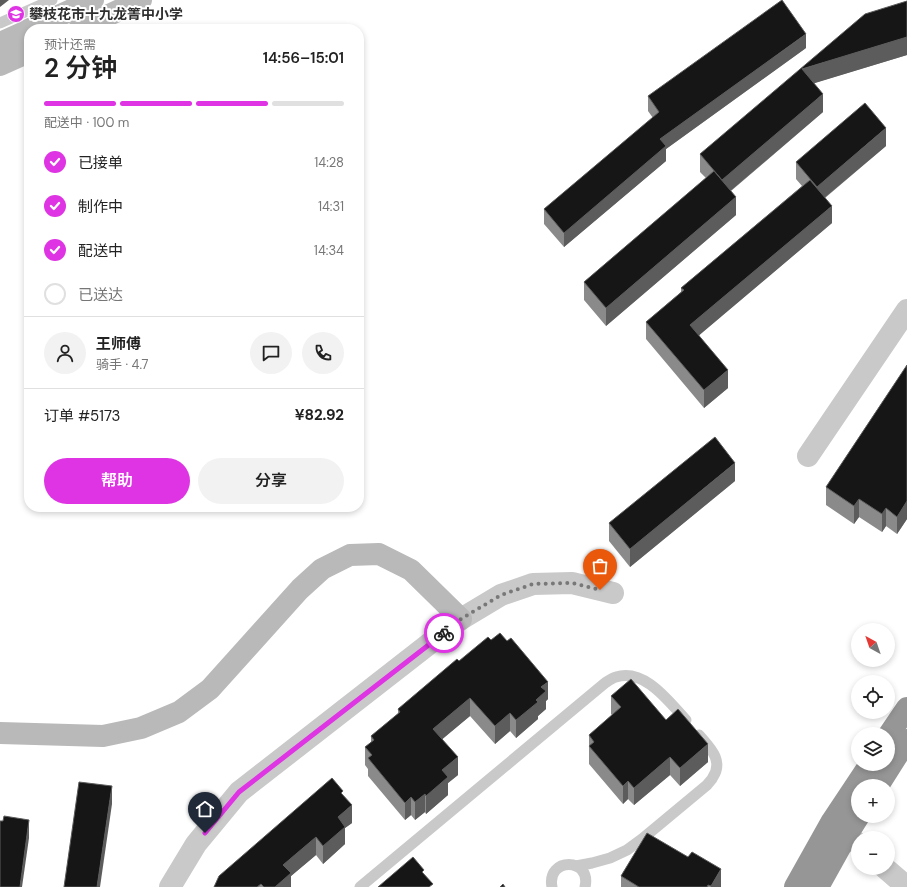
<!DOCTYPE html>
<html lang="zh">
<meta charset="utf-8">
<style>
:root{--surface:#fff;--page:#f2f2f2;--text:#222;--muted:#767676;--line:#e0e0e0;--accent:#de34e3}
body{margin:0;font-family:"DM Sans","Noto Sans SC",sans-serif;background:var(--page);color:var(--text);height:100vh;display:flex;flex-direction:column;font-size:15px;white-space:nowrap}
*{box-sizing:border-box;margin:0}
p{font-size:13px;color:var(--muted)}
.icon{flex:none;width:22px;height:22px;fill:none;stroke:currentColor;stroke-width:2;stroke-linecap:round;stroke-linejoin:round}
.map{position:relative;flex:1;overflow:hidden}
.sheet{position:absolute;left:24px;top:24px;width:340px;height:488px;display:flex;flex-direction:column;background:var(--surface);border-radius:16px;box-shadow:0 2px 6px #0003}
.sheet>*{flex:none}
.needle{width:26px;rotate:320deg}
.tools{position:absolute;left:851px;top:623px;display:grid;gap:8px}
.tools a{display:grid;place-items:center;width:44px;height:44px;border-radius:50%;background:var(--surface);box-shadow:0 2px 6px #0003;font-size:20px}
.pin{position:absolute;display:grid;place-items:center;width:34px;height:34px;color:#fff;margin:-41px -17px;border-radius:50% 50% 50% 0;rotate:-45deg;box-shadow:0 0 4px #0007}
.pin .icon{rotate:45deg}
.courier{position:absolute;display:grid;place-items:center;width:40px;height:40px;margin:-20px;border:3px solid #de34e3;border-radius:50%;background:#fff;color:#222;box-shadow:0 1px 5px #0007}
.headline em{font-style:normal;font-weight:600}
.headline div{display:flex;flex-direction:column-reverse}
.headline{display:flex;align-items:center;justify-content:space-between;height:68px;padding:0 20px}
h1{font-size:26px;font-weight:600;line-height:30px}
.bar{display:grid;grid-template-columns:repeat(4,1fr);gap:6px 4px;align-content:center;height:48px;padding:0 20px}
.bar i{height:5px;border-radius:3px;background:var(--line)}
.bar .selected{background:var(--accent)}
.bar p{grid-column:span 4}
.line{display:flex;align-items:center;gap:10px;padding:0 20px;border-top:1px solid var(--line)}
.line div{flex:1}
.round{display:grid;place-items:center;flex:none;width:42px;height:42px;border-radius:21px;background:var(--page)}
ol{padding:0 20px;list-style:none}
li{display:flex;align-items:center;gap:12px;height:44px}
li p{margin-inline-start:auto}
li .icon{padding:4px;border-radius:50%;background:var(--accent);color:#fff;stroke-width:4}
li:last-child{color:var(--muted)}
li i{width:22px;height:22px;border:2px solid var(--line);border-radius:50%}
.primary-button{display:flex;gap:8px;margin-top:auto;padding:8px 20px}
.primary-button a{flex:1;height:46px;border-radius:24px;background:var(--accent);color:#fff;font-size:16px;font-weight:600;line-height:46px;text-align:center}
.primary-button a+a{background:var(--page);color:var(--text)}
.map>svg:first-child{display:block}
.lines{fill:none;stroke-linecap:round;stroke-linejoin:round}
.lane{stroke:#c9c9c9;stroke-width:11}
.street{stroke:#c9c9c9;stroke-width:22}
.secondary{stroke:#b9b9b9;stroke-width:22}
.highway{stroke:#969696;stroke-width:22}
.wall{fill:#8a8a8a}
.shaded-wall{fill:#5c5c5c}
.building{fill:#161616;stroke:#5c5c5c}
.done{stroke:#787878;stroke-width:4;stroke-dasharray:0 7.2}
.route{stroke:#de34e3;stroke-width:5}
.labels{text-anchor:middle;stroke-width:4;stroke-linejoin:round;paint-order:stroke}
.poi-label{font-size:14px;font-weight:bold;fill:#2f2f2f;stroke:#fff;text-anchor:start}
</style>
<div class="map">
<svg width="907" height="887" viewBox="0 0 907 887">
<rect width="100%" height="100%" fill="#fff"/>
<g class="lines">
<g class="lane">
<path d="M0,23l52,-23"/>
<path d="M576,866l16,-3 18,-5 17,-8 15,-11 65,-54c2,-3 5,-5 6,-8 11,-17 -4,-30 -14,-42"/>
<path d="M360,887l245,-204c3,-2 7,-5 11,-6 29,-9 53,25 70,43"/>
<path d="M552,887c-6,-30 40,-30 33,0"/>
</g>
<g class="street">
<path d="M808,456l99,-146"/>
<path d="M833,822l25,22"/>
<path d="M885,868l22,19"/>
<path d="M170,887l26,-43 43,-52 222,-173 40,-24 32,-11 39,-1 41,10"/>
</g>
<g class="secondary">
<path d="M30,29l63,-29"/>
<path d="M79,29l62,-29"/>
<path d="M0,43l29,-13"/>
<path d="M0,65l29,-13"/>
<path d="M0,733l103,3 38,-8 38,-16 31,-23 90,-100 22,-20 28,-14 29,-1 32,16 50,49"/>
</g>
<g class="highway">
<path d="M888,736l19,-28"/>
<path d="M878,786l29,-46"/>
<path d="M795,887l37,-66 38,-57"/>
<path d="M818,887l29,-52 12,-19"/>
</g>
</g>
<g class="wall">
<path d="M907,1v54l-93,28 9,29 -92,79 5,24 -130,111 -22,-26v-18l122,-104 -6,-6v-18z"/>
<path d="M806,48l-140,101v12l-102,86 -20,-23v-15l109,-91 -5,-7v-15z"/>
<path d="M886,146l-61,52 7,25 -133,112 29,53 -24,20 -58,-69v-17l35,-30v-4l121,-102 -6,-7v-17z"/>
<path d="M907,365v154l-10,15 -11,-8 -4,6 -23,-15 -5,7 -28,-19v-18z"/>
<path d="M735,481l-105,86 -21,-26v-18z"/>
<path d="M459,661l89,38 -2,2v8l-8,7v3l-22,19 -6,-7 -15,13 -25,-28 -28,23 16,36 -10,8v12l-22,19 -1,-2 -10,8 -4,-5 -6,5 -37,-44v-7l-3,-4v-18l6,-5v-6l27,-22v-5z"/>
<path d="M611,696l55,24 42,42 -28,24 -10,-11 -36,30 -6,-6 -5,5 -34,-40v-29l23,-20 -1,-1z"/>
<path d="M343,796l9,27 -7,5v16l-22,20 -7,-9 -25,21v11h-77z"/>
<path d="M647,833l74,54h-100v-11z"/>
</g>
<g class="shaded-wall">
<path d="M0,0h9l-9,7z"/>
<path d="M806,34v14l-140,101v12l-102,86v-14l96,-94z"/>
<path d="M907,37v18l-105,32v-18z"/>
<path d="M823,94v18l-101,86v-18z"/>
<path d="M886,128v18l-69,58v-17z"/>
<path d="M736,197v18l-130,111v-18z"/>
<path d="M832,206v17l-142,120v-18z"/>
<path d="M728,370v18l-24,20v-18z"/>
<path d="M735,463v18l-105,86v-18z"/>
<path d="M859,499v18l-5,7v-18z"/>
<path d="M907,501v18l-10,15v-17z"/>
<path d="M886,508v18l-4,6v-18z"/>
<path d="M548,682v17l-2,2v8l-8,7v3l-22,19v-18l20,-20 5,-13z"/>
<path d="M470,698v18l-37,31v-18z"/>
<path d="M510,713v18l-15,13v-18z"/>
<path d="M708,744v18l-28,24v-18z"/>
<path d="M458,757v18l-10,8v12l-22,19v-18l16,-26z"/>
<path d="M670,757v18l-36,30v-17z"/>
<path d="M628,781v18l-5,5v-18z"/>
<path d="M112,786v18l-12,83h-3z"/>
<path d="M425,794v18l-10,8v-18z"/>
<path d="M411,797v18l-6,5v-17z"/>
<path d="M352,805v18l-7,5v16l-22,20v-18l15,-29z"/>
<path d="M29,820v18l-7,49h-2z"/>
<path d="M316,837v18l-25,21v11h-16l8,-22z"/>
<path d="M721,869v18h-10v-1z"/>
</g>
<g class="building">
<path d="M782,0l24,34 -146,105 6,7 -102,87 -20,-24 115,-97 -11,-16z"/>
<path d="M907,1v36l-105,32 21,25 -101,86 -22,-26 165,-140z"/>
<path d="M865,103l21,25 -69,59 -21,-25z"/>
<path d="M714,171l22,26 -130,111 -22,-26z"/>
<path d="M810,180l22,26 -142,119 38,45 -24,20 -58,-68 38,-32 -3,-2z"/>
<path d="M907,365v136l-10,16 -11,-9 -4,6 -23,-15 -5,7 -28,-19z"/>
<path d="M715,437l20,26 -105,86 -21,-26z"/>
<path d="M500,633l7,8 4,-3 37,44 -7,5 5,4 -10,9 2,2 -22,18 -6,-7 -15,13 -25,-28 -37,31 25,28 -16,13 6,7 -22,19 -1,-2 -10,8 -4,-5 -6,6 -37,-45 4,-3 -7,-8 9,-7 -3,-4 29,-24 -2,-3 59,-50 2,2 29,-24 3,3z"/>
<path d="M631,679l35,41 12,-11 30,35 -28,24 -10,-11 -36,31 -6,-7 -5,5 -34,-40 5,-4 -5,-7 32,-28 -10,-11z"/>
<path d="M332,778l11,13 -2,2 11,12 -14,12 7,10 -22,19 -7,-9 -33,28 8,8 -16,14h-11l-3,-3 -4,3h-43l5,-11z"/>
<path d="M79,782l33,4 -15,101h-33z"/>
<path d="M4,816l25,4 -9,67h-20v-66h3z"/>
<path d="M647,833l41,24 4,-5 29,17 -10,17 -3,-1 -1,2h-68l-18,-11z"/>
<path d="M413,857l11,13 -2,2 11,12 -4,3h-51z"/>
<path d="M503,884l2,3h-5z"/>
</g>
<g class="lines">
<path class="done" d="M444,633l17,-14 40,-24 32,-11 39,-1 28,7"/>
<path class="route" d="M205,833l34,-41 205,-159"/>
</g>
<defs>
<g id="school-disc" transform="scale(0.9)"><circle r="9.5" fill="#de34e3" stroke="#fff"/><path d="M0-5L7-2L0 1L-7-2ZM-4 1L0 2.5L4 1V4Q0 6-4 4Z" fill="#fff"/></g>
</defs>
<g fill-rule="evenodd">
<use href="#school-disc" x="16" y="14"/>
</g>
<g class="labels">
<g class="poi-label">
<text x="29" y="19">攀枝花市十九龙箐中小学</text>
</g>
</g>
</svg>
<div class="tools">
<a><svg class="needle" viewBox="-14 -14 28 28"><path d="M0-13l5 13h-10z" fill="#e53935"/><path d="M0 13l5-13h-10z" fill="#767676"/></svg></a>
<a><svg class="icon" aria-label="locate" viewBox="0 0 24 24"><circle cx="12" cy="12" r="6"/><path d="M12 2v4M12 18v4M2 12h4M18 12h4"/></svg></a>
<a><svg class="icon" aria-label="layers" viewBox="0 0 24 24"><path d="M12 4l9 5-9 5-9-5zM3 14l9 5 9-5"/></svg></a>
<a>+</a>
<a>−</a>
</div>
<div class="pin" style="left:600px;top:590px;background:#ea580c"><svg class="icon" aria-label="bag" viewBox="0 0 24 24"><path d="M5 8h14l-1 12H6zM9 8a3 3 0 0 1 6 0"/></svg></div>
<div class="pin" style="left:205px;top:833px;background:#1f2937"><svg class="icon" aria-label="home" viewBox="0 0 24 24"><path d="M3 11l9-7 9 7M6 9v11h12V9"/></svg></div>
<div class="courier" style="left:444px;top:633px"><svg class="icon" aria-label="bike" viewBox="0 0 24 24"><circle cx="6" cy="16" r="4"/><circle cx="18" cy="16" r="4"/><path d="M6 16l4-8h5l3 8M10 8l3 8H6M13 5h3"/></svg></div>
<section class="sheet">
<div class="headline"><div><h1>2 分钟</h1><p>预计还需</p></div><em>14:56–15:01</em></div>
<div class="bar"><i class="selected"></i><i class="selected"></i><i class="selected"></i><i></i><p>配送中 · 100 m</p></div>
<ol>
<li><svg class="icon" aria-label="check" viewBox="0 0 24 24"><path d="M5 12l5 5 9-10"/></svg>已接单<p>14:28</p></li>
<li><svg class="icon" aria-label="check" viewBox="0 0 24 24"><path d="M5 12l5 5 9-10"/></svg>制作中<p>14:31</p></li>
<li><svg class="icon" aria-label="check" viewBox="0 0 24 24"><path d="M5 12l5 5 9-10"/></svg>配送中<p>14:34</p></li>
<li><i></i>已送达</li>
</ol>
<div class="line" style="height:72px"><a class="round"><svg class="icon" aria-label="person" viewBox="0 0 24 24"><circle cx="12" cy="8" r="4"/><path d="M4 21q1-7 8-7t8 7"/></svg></a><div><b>王师傅</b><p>骑手 · 4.7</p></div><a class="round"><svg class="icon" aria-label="chat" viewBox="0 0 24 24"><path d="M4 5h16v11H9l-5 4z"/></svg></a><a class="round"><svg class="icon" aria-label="phone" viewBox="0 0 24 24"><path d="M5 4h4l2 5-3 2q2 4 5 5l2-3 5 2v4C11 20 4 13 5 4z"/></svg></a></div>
<div class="line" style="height:52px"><div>订单 #5173</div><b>¥82.92</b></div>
<div class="primary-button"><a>帮助</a><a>分享</a></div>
</section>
</div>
